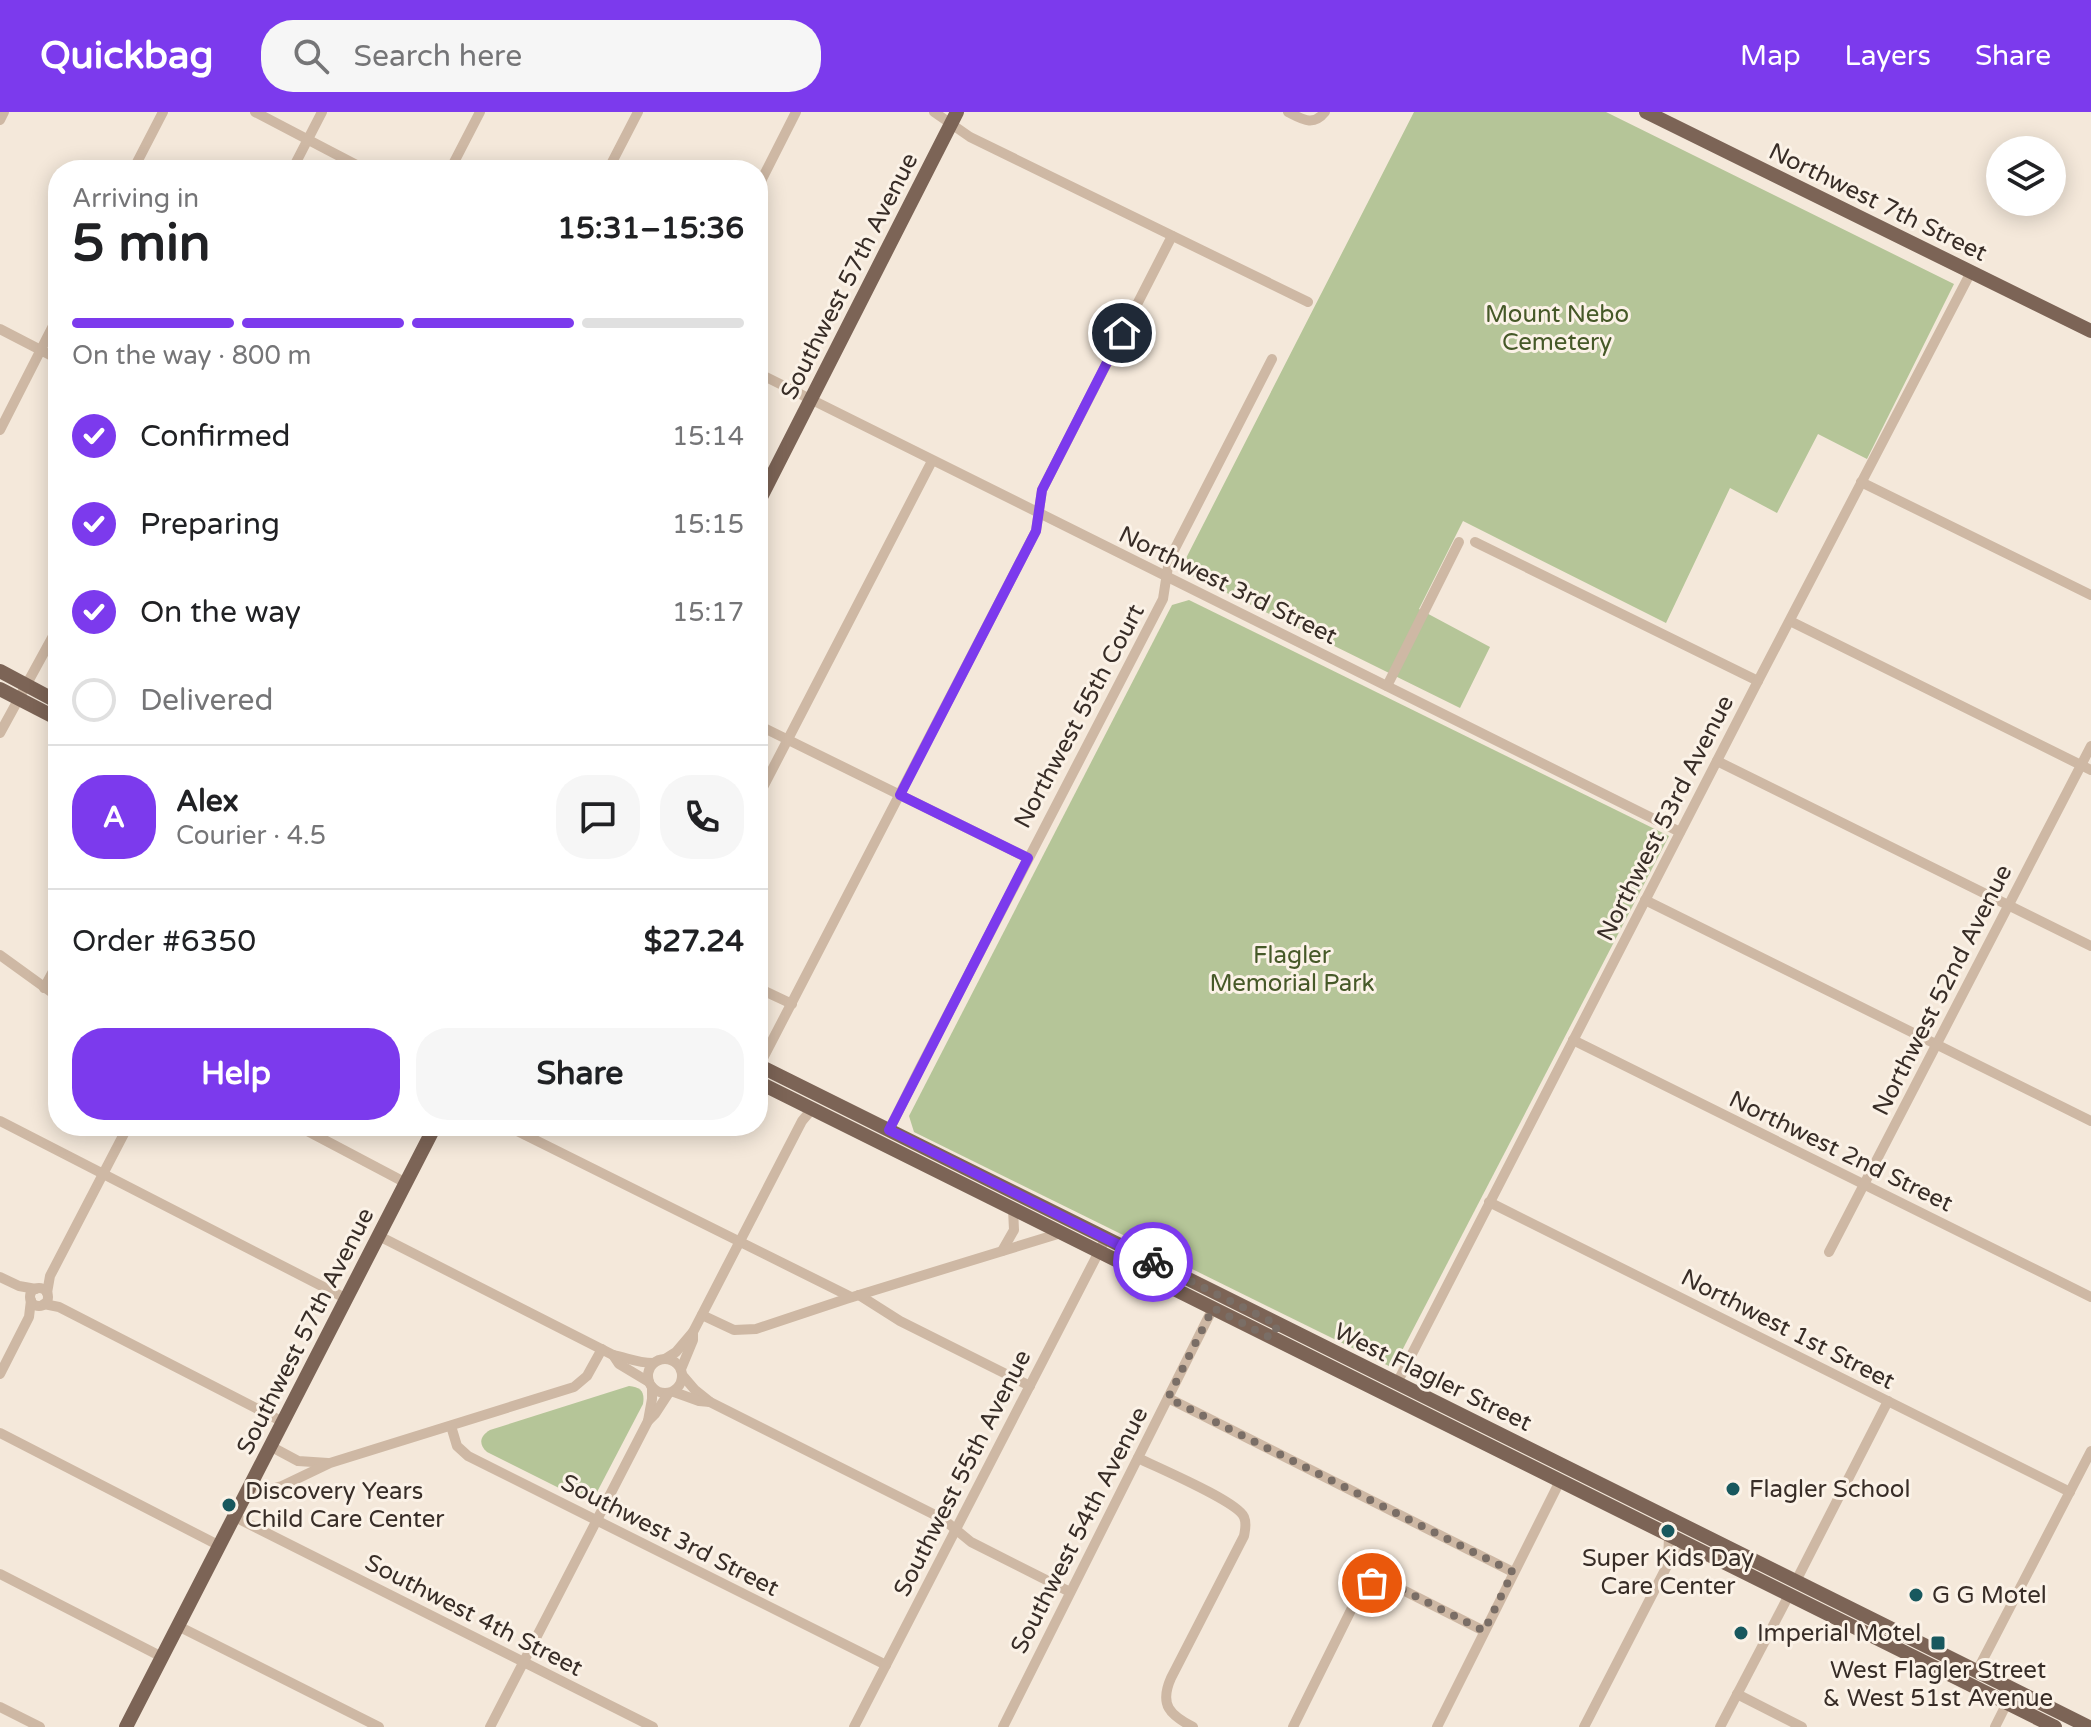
<!DOCTYPE html>
<meta charset="utf-8">
<style>
:root{--surface:#fff;--page:#f6f6f6;--text:#202124;--muted:#757577;--line:#e0e0e0;--accent:#7c3aed}
body{margin:0;font-family:"Varela Round",sans-serif;background:var(--page);color:var(--text);height:100vh;display:flex;flex-direction:column;font-size:30px;white-space:nowrap}
*{box-sizing:border-box;margin:0}
p{font-size:26px;color:var(--muted)}
.icon{flex:none;width:44px;height:44px;fill:none;stroke:currentColor;stroke-width:2;stroke-linecap:round;stroke-linejoin:round}
.map{position:relative;flex:1;overflow:hidden}
.sheet{position:absolute;left:48px;top:48px;width:720px;height:976px;display:flex;flex-direction:column;background:var(--surface);border-radius:32px;box-shadow:0 4px 20px #0003}
.sheet>*{flex:none}
.controls{position:absolute;left:1986px;top:24px;display:grid;gap:16px}
.controls a{display:grid;place-items:center;width:80px;height:80px;border-radius:50%;background:var(--surface);box-shadow:0 4px 20px #0003;font-size:40px}
.pin{position:absolute;display:grid;place-items:center;width:68px;height:68px;color:#fff;margin:-34px;border:4px solid #fff;border-radius:50%;box-shadow:0 2px 8px #0007}
.courier{position:absolute;display:grid;place-items:center;width:80px;height:80px;margin:-40px;border:6px solid #7c3aed;border-radius:50%;background:#fff;color:#222;box-shadow:0 2px 10px #0007}
.summary em{font-style:normal;font-weight:800}
.summary div{display:flex;flex-direction:column-reverse}
.summary{display:flex;align-items:center;justify-content:space-between;height:136px;padding:0 24px}
h1{font-size:52px;font-weight:800;line-height:60px}
.bar{display:grid;grid-template-columns:repeat(4,1fr);gap:12px 8px;align-content:center;height:96px;padding:0 24px}
.bar i{height:10px;border-radius:6px;background:var(--line)}
.bar .selected{background:var(--accent)}
.bar p{grid-column:span 4}
.line{display:flex;align-items:center;gap:20px;padding:0 24px;border-top:2px solid var(--line)}
.line div{flex:1}
.round{display:grid;place-items:center;flex:none;width:84px;height:84px;border-radius:32px;background:var(--page)}
ol{padding:0 24px;list-style:none}
li{display:flex;align-items:center;gap:24px;height:88px}
li p{margin-inline-start:auto}
li .icon{padding:8px;border-radius:50%;background:var(--accent);color:#fff;stroke-width:4}
li:last-child{color:var(--muted)}
li i{width:44px;height:44px;border:4px solid var(--line);border-radius:50%}
.primary-button{display:flex;gap:16px;margin-top:auto;padding:16px 24px}
.primary-button a{flex:1;height:92px;border-radius:32px;background:var(--accent);color:#fff;font-size:32px;font-weight:800;line-height:92px;text-align:center}
.primary-button a+a{background:var(--page);color:var(--text)}
header{display:flex;align-items:center;gap:48px;box-sizing:border-box;height:112px;padding:0 40px;background:var(--accent);color:#fff}
header strong{font-size:38px}
nav{display:flex;gap:44px;margin-inline-start:auto;font-size:28px}
.search{width:560px;height:72px;background:var(--page);display:flex;align-items:center;gap:20px;box-sizing:border-box;padding:0 28px;border-radius:32px;color:var(--muted);font-size:30px}
.map>svg:first-child{display:block}
.green{fill:#b5c598}
.lines{fill:none;stroke-linecap:round;stroke-linejoin:round}
.minor{stroke:#ceb8a4;stroke-width:10}
.major{stroke:#7c6456;stroke-width:14}
.done{stroke:#7a6e66;stroke-width:8;stroke-dasharray:0 14.4}
.route{stroke:#7c3aed;stroke-width:10}
.poi-dot{fill:#18585e;stroke:#fbf2e7;stroke-width:3}
.labels{text-anchor:middle;stroke-width:6;stroke-linejoin:round;paint-order:stroke}
.street-label{font-size:24px;fill:#382d27;stroke:#fbf2e7}
.park-label{font-size:24px;fill:#465928;stroke:#fbf2e7}
.poi-label{font-size:24px;fill:#382d27;stroke:#fbf2e7;text-anchor:start}
</style>
<header>
<strong>Quickbag</strong>
<div class="search"><svg class="icon" aria-label="search" viewBox="0 0 24 24"><circle cx="10" cy="10" r="6"/><path d="M15 15l6 6"/></svg>Search here</div>
<nav><a>Map</a><a>Layers</a><a>Share</a></nav>
</header>
<div class="map">
<svg width="2091" height="1615" viewBox="0 0 2091 1615">
<rect width="100%" height="100%" fill="#f4e8da"/>
<g class="green">
<path d="M1414,0h192l348,172 -87,175 -49,-25 -41,79 -47,-25 -64,135 -203,-102 -44,88 71,38 -30,61 -280,-138z"/>
<path d="M1189,488l480,236 -276,532 -479,-236 -5,-16 263,-511z"/>
<path d="M629,1274c12,1 16,6 14,18l-47,90c-6,6 -9,6 -17,4l-92,-46c-9,-8 -7,-16 3,-22z"/>
</g>
<g class="lines">
<g class="minor">
<path d="M255,0l111,58"/>
<path d="M934,0l36,25 338,165"/>
<path d="M1288,0c14,7 25,15 37,0"/>
<path d="M0,8l4,-8"/>
<path d="M133,58l30,-58"/>
<path d="M292,58l30,-58"/>
<path d="M450,58l30,-58"/>
<path d="M608,58l30,-58"/>
<path d="M758,75l38,-75"/>
<path d="M0,217l58,30"/>
<path d="M758,261l922,459"/>
<path d="M0,318l58,-114"/>
<path d="M1861,370l230,113"/>
<path d="M1475,430l283,139"/>
<path d="M1790,509l301,149"/>
<path d="M1387,574l72,-144"/>
<path d="M758,613l270,133"/>
<path d="M0,621l58,-106"/>
<path d="M1717,649l374,185"/>
<path d="M758,685l174,-336"/>
<path d="M1645,788l446,221"/>
<path d="M0,843l58,42"/>
<path d="M44,876l14,-26"/>
<path d="M758,876l34,16"/>
<path d="M1573,928l518,257"/>
<path d="M759,954l277,-535 6,-41 130,-254"/>
<path d="M0,1009l347,178"/>
<path d="M298,1014l108,57"/>
<path d="M507,1014l344,171"/>
<path d="M889,1018l30,-60 244,-471 6,-39 103,-201"/>
<path d="M1489,1090l581,290"/>
<path d="M379,1124l234,119c15,3 24,8 40,8"/>
<path d="M1002,1139l12,-21 -1,-21"/>
<path d="M1829,1140l262,-506"/>
<path d="M0,1165l19,9 17,3"/>
<circle cx="39" cy="1185" r="9"/>
<path d="M47,1181l3,-17 78,-150"/>
<path d="M859,1183l41,26 130,65"/>
<path d="M44,1192l15,3 224,115"/>
<path d="M702,1203l32,15 22,-1 90,-30 215,-66"/>
<path d="M613,1243l6,9 30,18"/>
<circle cx="665" cy="1264" r="17"/>
<path d="M665,1247l11,-7 17,-20 109,-211 10,-12"/>
<path d="M681,1257l12,-29v-8"/>
<path d="M0,1262l29,-57 2,-17"/>
<path d="M683,1264l12,14 15,12"/>
<path d="M1397,1271l361,-702 213,-409"/>
<path d="M674,1280l25,9 11,1 233,117 28,23 99,50"/>
<path d="M1168,1286l345,174"/>
<path d="M648,1309l4,-22v-12"/>
<path d="M451,1314l6,20 11,10 418,209"/>
<path d="M0,1321l220,113"/>
<path d="M270,1334l28,15 30,2"/>
<path d="M1138,1346c20,10 99,43 106,59 3,7 1,13 0,19l-73,142c-12,27 -1,37 22,49"/>
<path d="M246,1384l36,-10 48,-23 244,-76 13,-11 15,-27"/>
<path d="M235,1405l418,210"/>
<path d="M1668,1452l1,-29"/>
<path d="M0,1462l162,83"/>
<path d="M1796,1469l92,-180"/>
<path d="M178,1514l201,101"/>
<path d="M1977,1559l114,-220"/>
<path d="M1737,1582l65,33"/>
<path d="M0,1595l40,20"/>
<path d="M490,1615l158,-306 7,-7 13,-20"/>
<path d="M854,1615l252,-489"/>
<path d="M1003,1615l210,-419"/>
<path d="M1293,1615l65,-131c8,-13 19,-17 33,-12l93,47"/>
<path d="M1437,1615l123,-246"/>
<path d="M1584,1615l84,-163 22,-18"/>
<path d="M1720,1615l69,-132"/>
<path d="M1995,1615l14,-28"/>
</g>
<g class="major">
<path d="M1646,0l445,219"/>
<path d="M758,391l199,-391"/>
<path d="M0,559l58,31"/>
<path d="M0,577l58,30"/>
<path d="M758,953l1331,662"/>
<path d="M758,970l1297,645"/>
<path d="M126,1615l309,-601"/>
</g>
</g>
<g class="lines">
<path class="done" d="M1153,1150l125,63 -7,13 -58,-30 -45,90 345,174 -29,59 -93,-47 -9,-3 -10,2"/>
<path class="route" d="M1122,221l-80,157 -6,41 -136,264 128,63 -139,272 264,132"/>
</g>
<g class="poi-dot">
<circle cx="1733" cy="1377" r="8"/>
<circle cx="229" cy="1393" r="8"/>
<circle cx="1668" cy="1419" r="8"/>
<circle cx="1916" cy="1483" r="8"/>
<circle cx="1741" cy="1521" r="8"/>
<rect x="1930" y="1523" width="16" height="16" rx="4"/>
</g>
<g class="labels">
<g class="street-label">
<text transform="translate(1878 90) rotate(26)" y="8">Northwest 7th Street</text>
<text transform="translate(849 164) rotate(-63)" y="8">Southwest 57th Avenue</text>
<text transform="translate(1228 473) rotate(26)" y="8">Northwest 3rd Street</text>
<text transform="translate(1079 604) rotate(-62)" y="8">Northwest 55th Court</text>
<text transform="translate(1665 706) rotate(-63)" y="8">Northwest 53rd Avenue</text>
<text transform="translate(1942 878) rotate(-63)" y="8">Northwest 52nd Avenue</text>
<text transform="translate(1841 1039) rotate(26)" y="8">Northwest 2nd Street</text>
<text transform="translate(1788 1217) rotate(27)" y="8">Northwest 1st Street</text>
<text transform="translate(305 1219) rotate(-63)" y="8">Southwest 57th Avenue</text>
<text transform="translate(1433 1265) rotate(26)" y="8">West Flagler Street</text>
<text transform="translate(962 1361) rotate(-63)" y="8">Southwest 55th Avenue</text>
<text transform="translate(1079 1418) rotate(-63)" y="8">Southwest 54th Avenue</text>
<text transform="translate(670 1423) rotate(27)" y="8">Southwest 3rd Street</text>
<text transform="translate(474 1503) rotate(27)" y="8">Southwest 4th Street</text>
</g>
<g class="park-label">
<text x="1557" y="210">Mount Nebo<tspan x="1557" dy="28">Cemetery</tspan></text>
<text x="1292" y="851">Flagler<tspan x="1292" dy="28">Memorial Park</tspan></text>
</g>
<g class="poi-label">
<text x="1749" y="1385">Flagler School</text>
<text x="245" y="1387">Discovery Years<tspan x="245" dy="28">Child Care Center</tspan></text>
<text x="1668" y="1454" text-anchor="middle">Super Kids Day<tspan x="1668" dy="28">Care Center</tspan></text>
<text x="1932" y="1491">G G Motel</text>
<text x="1757" y="1529">Imperial Motel</text>
<text x="1938" y="1566" text-anchor="middle">West Flagler Street<tspan x="1938" dy="28">&amp; West 51st Avenue</tspan></text>
</g>
</g>
</svg>
<div class="controls">
<a><svg class="icon" aria-label="layers" viewBox="0 0 24 24"><path d="M12 4l9 5-9 5-9-5zM3 14l9 5 9-5"/></svg></a>
</div>
<div class="pin" style="left:1372px;top:1471px;background:#ea580c"><svg class="icon" aria-label="bag" viewBox="0 0 24 24"><path d="M5 8h14l-1 12H6zM9 8a3 3 0 0 1 6 0"/></svg></div>
<div class="pin" style="left:1122px;top:221px;background:#1f2937"><svg class="icon" aria-label="home" viewBox="0 0 24 24"><path d="M3 11l9-7 9 7M6 9v11h12V9"/></svg></div>
<div class="courier" style="left:1153px;top:1150px"><svg class="icon" aria-label="bike" viewBox="0 0 24 24"><circle cx="6" cy="16" r="4"/><circle cx="18" cy="16" r="4"/><path d="M6 16l4-8h5l3 8M10 8l3 8H6M13 5h3"/></svg></div>
<section class="sheet">
<div class="summary"><div><h1>5 min</h1><p>Arriving in</p></div><em>15:31–15:36</em></div>
<div class="bar"><i class="selected"></i><i class="selected"></i><i class="selected"></i><i></i><p>On the way · 800 m</p></div>
<ol>
<li><svg class="icon" aria-label="check" viewBox="0 0 24 24"><path d="M5 12l5 5 9-10"/></svg>Confirmed<p>15:14</p></li>
<li><svg class="icon" aria-label="check" viewBox="0 0 24 24"><path d="M5 12l5 5 9-10"/></svg>Preparing<p>15:15</p></li>
<li><svg class="icon" aria-label="check" viewBox="0 0 24 24"><path d="M5 12l5 5 9-10"/></svg>On the way<p>15:17</p></li>
<li><i></i>Delivered</li>
</ol>
<div class="line" style="height:144px"><b class="round" style="background:var(--accent);color:#fff">A</b><div><b>Alex</b><p>Courier · 4.5</p></div><a class="round"><svg class="icon" aria-label="chat" viewBox="0 0 24 24"><path d="M4 5h16v11H9l-5 4z"/></svg></a><a class="round"><svg class="icon" aria-label="phone" viewBox="0 0 24 24"><path d="M5 4h4l2 5-3 2q2 4 5 5l2-3 5 2v4C11 20 4 13 5 4z"/></svg></a></div>
<div class="line" style="height:104px"><div>Order #6350</div><b>$27.24</b></div>
<div class="primary-button"><a>Help</a><a>Share</a></div>
</section>
</div>
